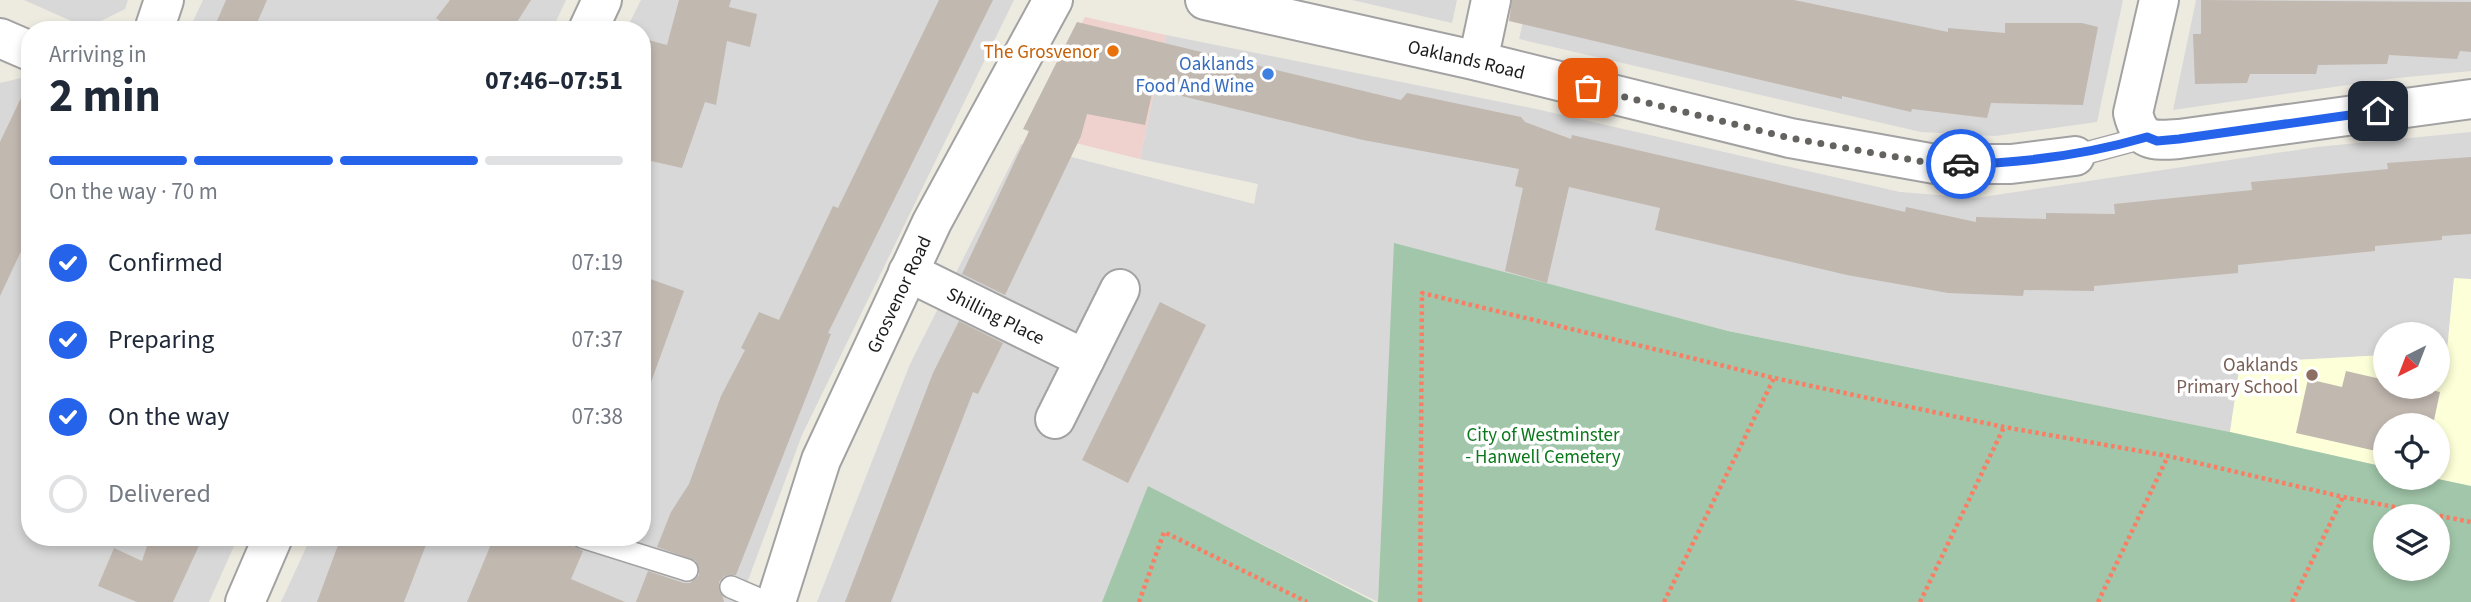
<!DOCTYPE html>
<meta charset="utf-8">
<style>
:root{--surface:#fff;--page:#f2f2f3;--text:#1f2937;--muted:#747a83;--line:#e0e1e3;--accent:#2563eb}
body{margin:0;font-family:"Source Sans 3",sans-serif;background:var(--page);color:var(--text);height:100vh;display:flex;flex-direction:column;font-size:26px;white-space:nowrap}
*{box-sizing:border-box;margin:0}
p{font-size:23px;color:var(--muted)}
.icon{flex:none;width:38px;height:38px;fill:none;stroke:currentColor;stroke-width:2;stroke-linecap:round;stroke-linejoin:round}
.map{position:relative;flex:1;overflow:hidden}
.side{position:absolute;left:21px;top:21px;width:630px;height:525px;display:flex;flex-direction:column;background:var(--surface);border-radius:28px;box-shadow:0 4px 10px #0003}
.side>*{flex:none}
.needle{width:46px;rotate:222deg}
.tools{position:absolute;left:2373px;top:322px;display:grid;gap:14px}
.tools a{display:grid;place-items:center;width:77px;height:77px;border-radius:50%;background:var(--surface);box-shadow:0 4px 10px #0003;font-size:35px}
.pin{position:absolute;display:grid;place-items:center;width:60px;height:60px;color:#fff;margin:-30px;border-radius:14px;box-shadow:0 4px 10px #0006}
.courier{position:absolute;display:grid;place-items:center;width:70px;height:70px;margin:-35px;border:5px solid #2563eb;border-radius:50%;background:#fff;color:#222;box-shadow:0 2px 9px #0007}
.summary em{font-style:normal;font-weight:700}
.summary div{display:flex;flex-direction:column-reverse}
.summary{display:flex;align-items:center;justify-content:space-between;height:119px;padding:0 28px}
h1{font-size:46px;font-weight:700;line-height:52px}
.bar{display:grid;grid-template-columns:repeat(4,1fr);gap:10px 7px;align-content:center;height:84px;padding:0 28px}
.bar i{height:9px;border-radius:5px;background:var(--line)}
.bar .current{background:var(--accent)}
.bar p{grid-column:span 4}
ol{padding:0 28px;list-style:none}
li{display:flex;align-items:center;gap:21px;height:77px}
li p{margin-inline-start:auto}
li .icon{padding:7px;border-radius:50%;background:var(--accent);color:#fff;stroke-width:4}
li:last-child{color:var(--muted)}
li i{width:38px;height:38px;border:4px solid var(--line);border-radius:50%}
.map>svg:first-child{display:block}
.residential{fill:#d9d8d8}
.commercial{fill:#efd2ce}
.education{fill:#fcffd7}
.cemetery{fill:#a1c6a9;fill-rule:evenodd}
.building{fill:#c1b8b0}
.lines{fill:none;stroke-linecap:round;stroke-linejoin:round}
.service-casing{stroke:#a2a2a2;stroke-width:24}
.minor-casing{stroke:#a2a2a2;stroke-width:42}
.path{stroke:#fb7d63;stroke-width:4.5;stroke-dasharray:3.5 3.5;stroke-linecap:butt}
.service{stroke:#fff;stroke-width:21}
.minor{stroke:#fff;stroke-width:38}
.done{stroke:#646360;stroke-width:7;stroke-dasharray:0 12.6}
.route{stroke:#2563eb;stroke-width:9}
.food-dot{fill:#e8710a;stroke:#fff;stroke-width:2.5}
.shop-dot{fill:#3f7fe0;stroke:#fff;stroke-width:2.5}
.education-dot{fill:#8d6e63;stroke:#fff;stroke-width:2.5}
.labels{text-anchor:middle;stroke-width:7;stroke-linejoin:round;paint-order:stroke}
.food-label{font-size:19px;fill:#c56008;stroke:#fff;text-anchor:end}
.street-label{font-size:19px;fill:#1b1b1b;stroke:#fff}
.shop-label{font-size:19px;fill:#366cbe;stroke:#fff;text-anchor:end}
.education-label{font-size:19px;fill:#785e54;stroke:#fff;text-anchor:end}
.park-label{font-size:19px;fill:#0a781b;stroke:#fff}
</style>
<div class="map">
<svg width="2471" height="602" viewBox="0 0 2471 602">
<rect width="100%" height="100%" fill="#edeae0"/>
<g class="residential">
<path d="M24,0h104l-3,9 -38,19z"/>
<path d="M203,0h363l-14,30h-363z"/>
<path d="M641,0h373l-212,435 -62,167h-459l30,-65h331v-507h-16z"/>
<path d="M1352,0h105l-5,23z"/>
<path d="M1528,0h595l-26,122 -102,14 -74,-4 -402,-93z"/>
<path d="M2196,0h275v71l-74,7 -224,32z"/>
<path d="M1166,35l370,74 364,83 76,6 341,-51 154,-15v147h-17l-7,72 -9,1v-18h-53v21l-144,8 -11,69 -502,-101 -333,-87 -17,358 -230,-115 -46,115h-285l93,-238 111,-220 233,60 4,-20 -118,-25z"/>
<path d="M21,78l9,2v457h208l-29,65h-209v-519z"/>
</g>
<path class="commercial" d="M1085,17l81,18 -26,124 -113,-28z"/>
<path class="education" d="M2454,278l17,1v207l-38,-8h5v-53h-53v42l-155,-35 10,-69 145,-8v32h53v-35l9,-1z"/>
<g class="cemetery">
<path d="M1394,243l334,88 502,101 155,35v11h48l38,8v116h-1093zM2385,516h53v53h-53z"/>
<path d="M1148,486l226,116h-272z"/>
</g>
<g class="building">
<path d="M226,0h41l-13,30h-41z"/>
<path d="M450,0h81l-19,30h-59l-17,-12z"/>
<path d="M679,0h52l-2,7 28,7 -7,33 -23,-6 -11,64 -11,-3 -23,66 -40,-9v-96l6,-23 19,5z"/>
<path d="M939,0h54l-165,333 3,1 -95,241 -12,1 -5,6 5,20h-88l12,-31 36,12h6l9,-8 -3,-14 -39,-14 14,-35 18,-28 32,-88 24,-46 -4,-2 18,-36 20,8 54,-114 5,2z"/>
<path d="M1512,0h282l154,32v-4l57,5v-10h77l16,4 -15,78 -92,-2 -4,15 -75,-9 -1,3 -69,-16v3l-333,-78z"/>
<path d="M2201,0l270,2v50l-11,-1 -3,8 -68,-4 -2,9 -69,1 -2,9h-66l-3,9 -52,1 -2,-50h8z"/>
<path d="M1077,22l324,78 6,-7 114,24 4,5 46,17 1,-4 333,77 1,-5 70,15v-5l70,2v-6l69,1 -1,-10 138,-14 -1,-8 137,-13 -1,-6 84,-6v77l-29,2v4l-67,6v5l-137,14v8l-144,13v5l-70,-1 -1,6 -75,-3 -101,-18 -192,-45 5,-22 -91,-21 -22,96 -42,-12 18,-83 -8,-2 4,-17 -156,-29 -210,-51 -8,36 -58,-11 -6,22 -76,159 -43,-21 67,-143 -6,-2z"/>
<path d="M30,79v153l-30,64v-154z"/>
<path d="M642,276l42,15 -38,105 -4,-1z"/>
<path d="M1160,302l46,23 -78,158 -46,-23z"/>
<path d="M959,321l44,22 -25,51 -5,-2 -82,210h-46l88,-229z"/>
<path d="M2346,371l39,9v7h32l23,5 -7,33h-48v28l-89,-20 12,-54 34,8z"/>
<path d="M150,537h53l-30,65h-36l-39,-16 16,-38 28,13z"/>
<path d="M341,537h88l-25,65h-87z"/>
<path d="M494,537h69l6,3 4,6 10,5 -12,28 54,23h-158z"/>
</g>
<g class="lines">
<g class="service-casing">
<g id="service">
<path d="M2075,156l71,-19"/>
<path d="M582,537l105,33"/>
<path d="M731,587l35,15"/>
</g>
</g>
<g class="minor-casing">
<g id="minor">
<path id="s1" d="M1205,0l273,61 312,77 145,26h76l64,-8"/>
<path d="M2159,0l-26,113c7,29 19,28 46,26l292,-40"/>
<path d="M154,30l10,-30"/>
<path d="M588,30l14,-30"/>
<path d="M0,38l30,13"/>
<path d="M1478,61l13,-61"/>
<path id="s2" d="M908,272l177,87"/>
<path d="M1055,419l65,-130"/>
<path d="M245,602l28,-65"/>
<path id="s3" d="M776,602l45,-142 111,-238 121,-222"/>
</g>
</g>
<g class="path">
<path d="M1139,602l25,-70 143,70"/>
<path d="M1420,602l2,-309 352,85 230,49 164,29 175,41 128,25"/>
<path d="M1664,602l110,-224"/>
<path d="M1920,602l84,-175"/>
<path d="M2098,602l70,-146"/>
<path d="M2292,602l51,-105"/>
</g>
<use href="#service" class="service"/>
<use href="#minor" class="minor"/>
</g>
<g class="lines">
<path class="done" d="M1588,88l202,50 145,26h26"/>
<path class="route" d="M1961,164c65,-1 124,-9 186,-27l10,4 22,-2 199,-28"/>
</g>
<circle class="food-dot" cx="1113" cy="51" r="7"/>
<circle class="shop-dot" cx="1268" cy="74" r="7"/>
<circle class="education-dot" cx="2312" cy="375" r="7"/>
<g class="labels">
<g class="food-label">
<text x="1099" y="58">The Grosvenor</text>
</g>
<g class="street-label">
<text dy="7" stroke="none"><textPath href="#s1" startOffset="268">Oaklands Road</textPath></text>
<text dy="7" stroke="none"><textPath href="#s3" startOffset="332">Grosvenor Road</textPath></text>
<text dy="7" stroke="none"><textPath href="#s2" startOffset="98">Shilling Place</textPath></text>
</g>
<g class="shop-label">
<text x="1254" y="70">Oaklands<tspan x="1254" dy="22">Food And Wine</tspan></text>
</g>
<g class="education-label">
<text x="2298" y="371">Oaklands<tspan x="2298" dy="22">Primary School</tspan></text>
</g>
<g class="park-label">
<text x="1543" y="441">City of Westminster<tspan x="1543" dy="22">- Hanwell Cemetery</tspan></text>
</g>
</g>
</svg>
<div class="tools">
<a><svg class="needle" viewBox="-14 -14 28 28"><path d="M0-13l5 13h-10z" fill="#e53935"/><path d="M0 13l5-13h-10z" fill="#747a83"/></svg></a>
<a><svg class="icon" aria-label="locate" viewBox="0 0 24 24"><circle cx="12" cy="12" r="6"/><path d="M12 2v4M12 18v4M2 12h4M18 12h4"/></svg></a>
<a><svg class="icon" aria-label="layers" viewBox="0 0 24 24"><path d="M12 4l9 5-9 5-9-5zM3 14l9 5 9-5"/></svg></a>
</div>
<div class="pin" style="left:1588px;top:88px;background:#ea580c"><svg class="icon" aria-label="bag" viewBox="0 0 24 24"><path d="M5 8h14l-1 12H6zM9 8a3 3 0 0 1 6 0"/></svg></div>
<div class="pin" style="left:2378px;top:111px;background:#1f2937"><svg class="icon" aria-label="home" viewBox="0 0 24 24"><path d="M3 11l9-7 9 7M6 9v11h12V9"/></svg></div>
<div class="courier" style="left:1961px;top:164px"><svg class="icon" aria-label="car" viewBox="0 0 24 24"><path d="M5 17H2v-5l4-1 3-4h7l3 4 3 1v5h-3M9 17h6M6 11h13"/><circle cx="7" cy="17" r="2"/><circle cx="17" cy="17" r="2"/></svg></div>
<section class="side">
<div class="summary"><div><h1>2 min</h1><p>Arriving in</p></div><em>07:46–07:51</em></div>
<div class="bar"><i class="current"></i><i class="current"></i><i class="current"></i><i></i><p>On the way · 70 m</p></div>
<ol>
<li><svg class="icon" aria-label="check" viewBox="0 0 24 24"><path d="M5 12l5 5 9-10"/></svg>Confirmed<p>07:19</p></li>
<li><svg class="icon" aria-label="check" viewBox="0 0 24 24"><path d="M5 12l5 5 9-10"/></svg>Preparing<p>07:37</p></li>
<li><svg class="icon" aria-label="check" viewBox="0 0 24 24"><path d="M5 12l5 5 9-10"/></svg>On the way<p>07:38</p></li>
<li><i></i>Delivered</li>
</ol>
</section>
</div>
